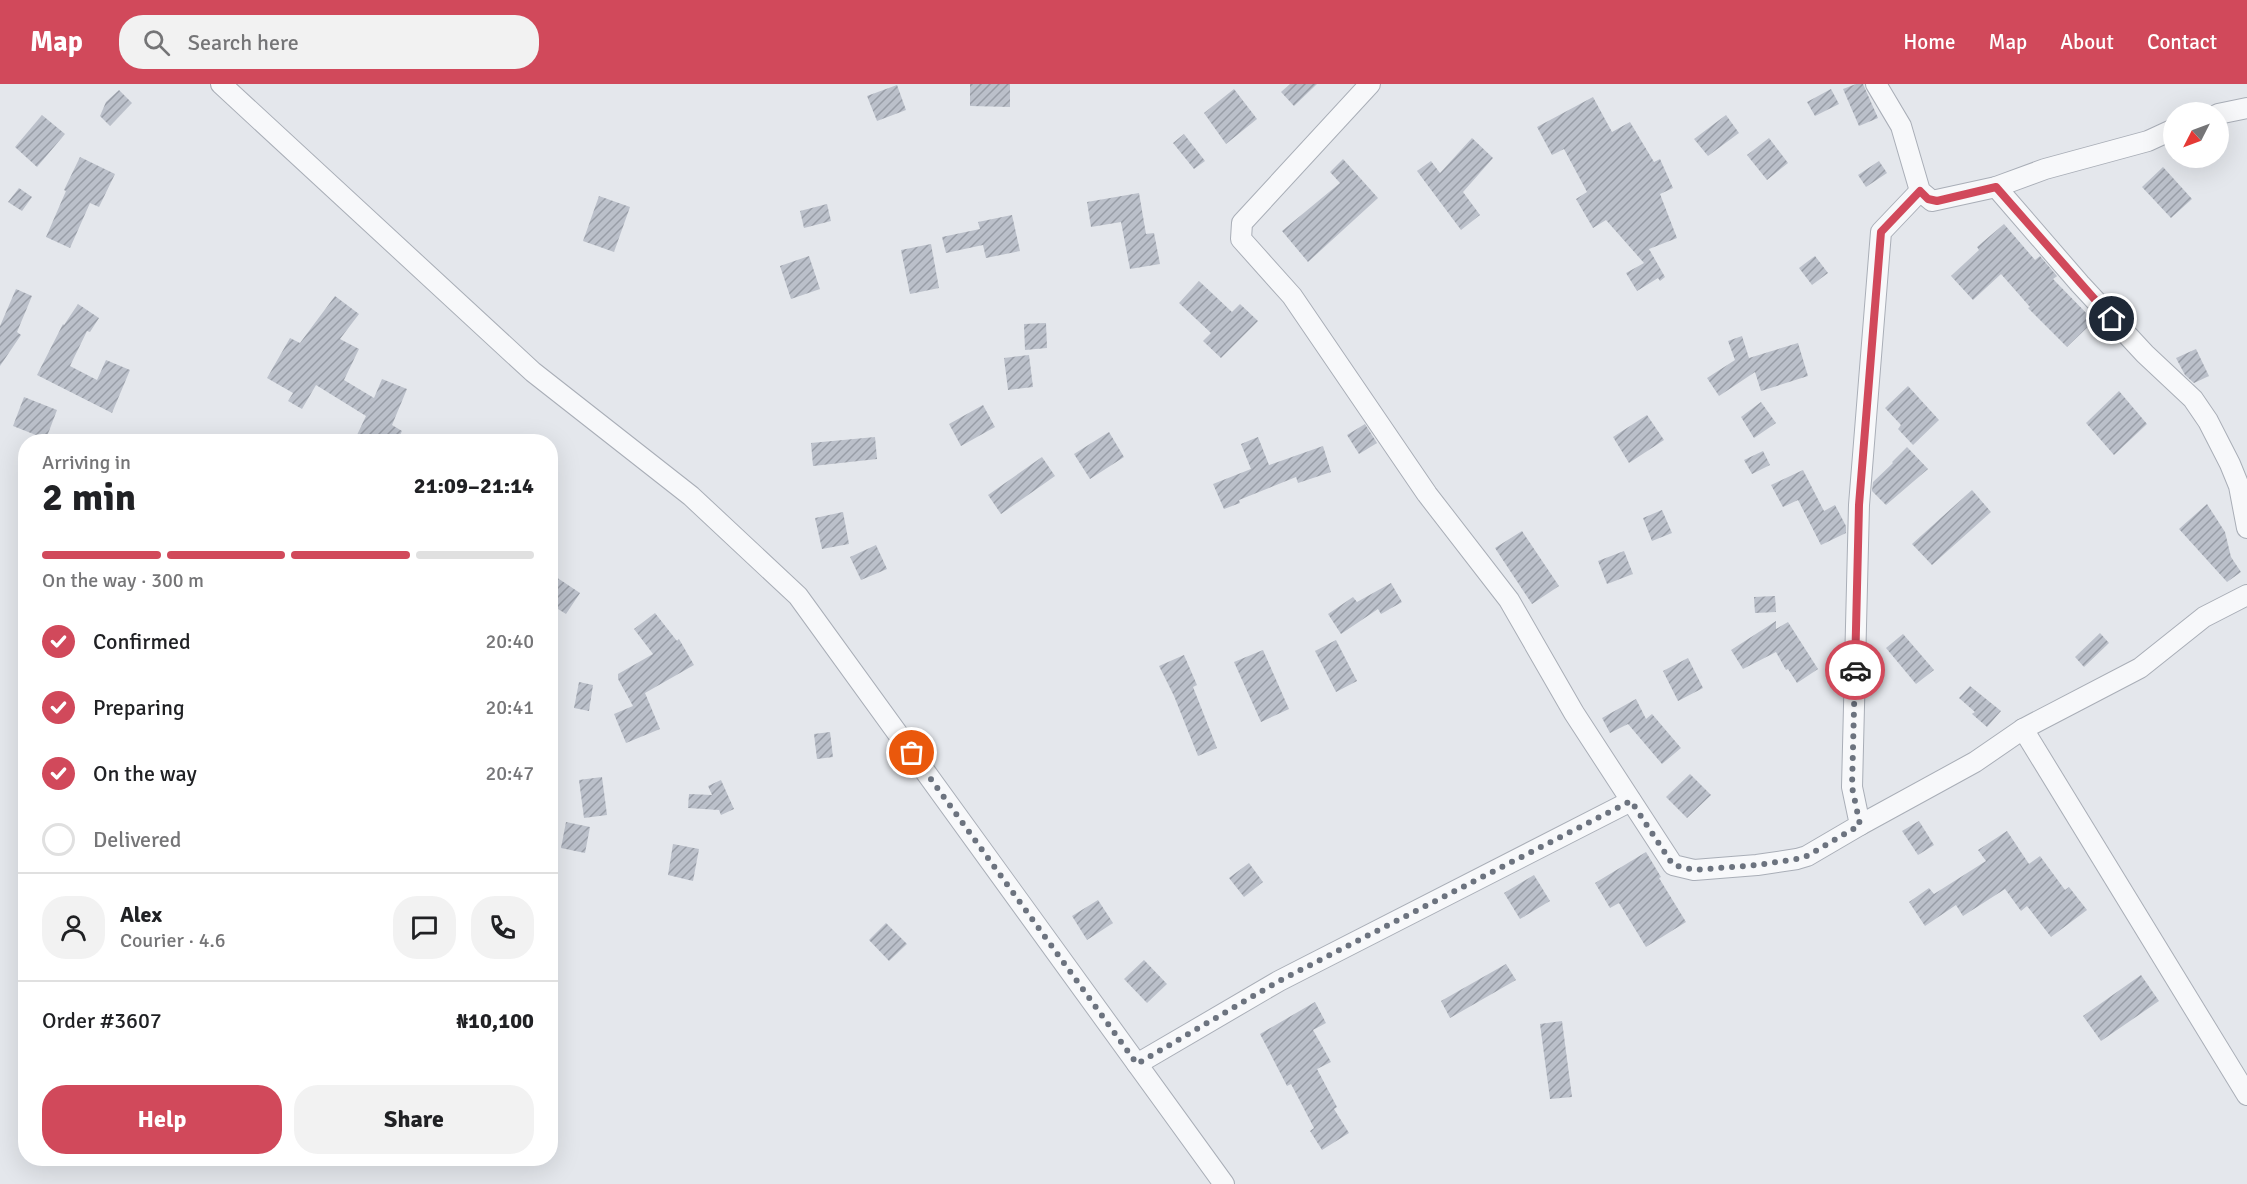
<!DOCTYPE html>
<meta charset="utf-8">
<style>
:root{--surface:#fff;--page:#f2f2f2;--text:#202124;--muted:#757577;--line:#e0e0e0;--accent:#d1495b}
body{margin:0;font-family:Signika,sans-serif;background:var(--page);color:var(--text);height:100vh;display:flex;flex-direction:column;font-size:22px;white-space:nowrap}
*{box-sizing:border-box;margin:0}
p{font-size:20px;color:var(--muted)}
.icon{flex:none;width:33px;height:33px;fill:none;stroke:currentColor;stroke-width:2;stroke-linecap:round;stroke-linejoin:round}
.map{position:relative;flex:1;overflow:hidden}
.panel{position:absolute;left:18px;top:350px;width:540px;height:732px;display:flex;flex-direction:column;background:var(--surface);border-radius:24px;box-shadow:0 6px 24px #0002}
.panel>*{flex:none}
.needle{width:39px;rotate:228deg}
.tools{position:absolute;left:2163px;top:18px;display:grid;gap:12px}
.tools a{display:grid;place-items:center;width:66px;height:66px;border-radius:50%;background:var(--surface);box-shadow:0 6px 24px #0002;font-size:30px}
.pin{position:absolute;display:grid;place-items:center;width:51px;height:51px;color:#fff;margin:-26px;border:3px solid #fff;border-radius:50%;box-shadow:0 2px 6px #0007}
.courier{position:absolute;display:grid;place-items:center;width:60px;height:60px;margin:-30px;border:4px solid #d1495b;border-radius:50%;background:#fff;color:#222;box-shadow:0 2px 8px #0007}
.summary em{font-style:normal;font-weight:700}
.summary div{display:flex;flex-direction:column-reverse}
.summary{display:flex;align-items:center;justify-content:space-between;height:102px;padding:0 24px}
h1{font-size:39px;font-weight:700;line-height:45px}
.bar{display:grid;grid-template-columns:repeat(4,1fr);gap:9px 6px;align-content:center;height:72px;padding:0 24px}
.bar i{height:8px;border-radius:4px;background:var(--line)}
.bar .selected{background:var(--accent)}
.bar p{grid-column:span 4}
.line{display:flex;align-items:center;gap:15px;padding:0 24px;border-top:2px solid var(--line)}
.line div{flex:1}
.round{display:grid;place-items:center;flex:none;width:63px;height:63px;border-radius:24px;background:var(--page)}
ol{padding:0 24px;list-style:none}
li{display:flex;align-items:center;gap:18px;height:66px}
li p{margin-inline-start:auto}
li .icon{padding:6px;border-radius:50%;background:var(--accent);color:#fff;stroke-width:4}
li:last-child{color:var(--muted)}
li i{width:33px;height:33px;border:3px solid var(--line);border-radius:50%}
.action{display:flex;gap:12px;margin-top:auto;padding:12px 24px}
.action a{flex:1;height:69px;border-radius:24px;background:var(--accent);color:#fff;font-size:24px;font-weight:700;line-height:69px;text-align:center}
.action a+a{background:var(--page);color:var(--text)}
header{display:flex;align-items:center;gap:36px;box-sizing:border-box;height:84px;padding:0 30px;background:var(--accent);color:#fff}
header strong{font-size:28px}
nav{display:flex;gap:33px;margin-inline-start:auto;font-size:21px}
.search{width:420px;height:54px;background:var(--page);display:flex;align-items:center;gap:15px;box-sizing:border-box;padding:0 21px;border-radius:24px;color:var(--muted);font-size:22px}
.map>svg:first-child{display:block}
.building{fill:url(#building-hatch)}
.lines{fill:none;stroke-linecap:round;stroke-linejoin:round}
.street-casing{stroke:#a9aeb7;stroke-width:22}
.street{stroke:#f7f8fa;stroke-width:20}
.done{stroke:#6c737f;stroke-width:6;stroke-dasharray:0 10.8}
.route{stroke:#d1495b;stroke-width:8}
</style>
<header>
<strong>Map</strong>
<div class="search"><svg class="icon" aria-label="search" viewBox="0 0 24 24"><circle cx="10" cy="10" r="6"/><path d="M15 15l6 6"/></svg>Search here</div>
<nav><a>Home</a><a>Map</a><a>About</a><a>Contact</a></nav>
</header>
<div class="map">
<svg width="2247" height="1100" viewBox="0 0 2247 1100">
<defs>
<pattern id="building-hatch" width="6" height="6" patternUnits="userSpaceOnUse" patternTransform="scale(1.5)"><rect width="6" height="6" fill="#bbc0ca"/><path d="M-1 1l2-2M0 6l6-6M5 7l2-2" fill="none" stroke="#989da6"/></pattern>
</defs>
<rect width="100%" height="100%" fill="#e4e7ec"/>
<g class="building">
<path d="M970,0h40v23l-40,-1z"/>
<path d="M1290,0h27l-23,22 -13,-14z"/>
<path d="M1856,0h7l15,34 -19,8 -16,-37z"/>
<path d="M897,1l9,25 -29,11 -10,-25z"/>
<path d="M1234,5l23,30 -31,25 -22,-31z"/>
<path d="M1831,5l8,15 -24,12 -8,-14z"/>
<path d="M119,6l13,13 -22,23 -10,-10 6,-14z"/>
<path d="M1593,13l19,35 18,-10 24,40 6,-3 13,29 -13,6 17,44 -28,11 16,28 -5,4 -2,-3 -21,13 -11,-18 18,-10 -38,-43 -13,8 -17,-29 11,-7 -23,-43 -12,6 -15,-28z"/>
<path d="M42,31l23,19 -28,33 -22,-20z"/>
<path d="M1726,31l13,18 -31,23 -14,-17z"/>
<path d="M1184,50l21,27 -11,8 -21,-26z"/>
<path d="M1472,54l21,20 -30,34 17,23 -19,15 -44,-59 14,-10 9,12z"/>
<path d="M1769,54l19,25 -21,17 -20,-25z"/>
<path d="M80,73l35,17 -16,33 -9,-4 -20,45 -24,-11 20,-46 -2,-1z"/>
<path d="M1343,75l35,39 -70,64 -26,-31 58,-48 -10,-11z"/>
<path d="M1879,77l8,12 -21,14 -8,-12z"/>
<path d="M2163,83l29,32 -21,19 -29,-31z"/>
<path d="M19,104l13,9 -10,14 -14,-9z"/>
<path d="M1139,109l7,41 8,-1 6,31 -30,5 -9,-47 -30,5 -4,-25z"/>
<path d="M599,112l31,11 -16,45 -31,-11z"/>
<path d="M827,120l4,17 -27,7 -4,-17z"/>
<path d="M1012,131l8,36 -34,7 -3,-13 -37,8 -4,-16 38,-8 -2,-7z"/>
<path d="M2004,140l31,36 5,-4 17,20 -4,3 41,42 -27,26 -39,-39 2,-1 -29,-33 -28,26 -22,-24 28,-26 -2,-3z"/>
<path d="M931,160l8,44 -29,6 -9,-44z"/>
<path d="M809,172l11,33 -29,10 -11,-33z"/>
<path d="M1815,172l13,17 -16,12 -13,-17z"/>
<path d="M1199,197l33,31 8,-8 18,17 -37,37 -18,-17 8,-8 -32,-30z"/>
<path d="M16,205l16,7 -15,36 4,3 -21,31v-40z"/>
<path d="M335,212l24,18 -19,25 19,10 -15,31 30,18 8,-19 25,10 -15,36 10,6 -5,10h-29l-11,-6 9,-19 -50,-31 -14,24 -14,-8 5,-8 -26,-15 23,-40 10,5z"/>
<path d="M78,220l21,14 -9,14 -3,-1 -17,35 27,14 9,-20 24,10 -18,43 -75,-38 26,-51 1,1z"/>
<path d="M1046,239l1,25 -22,2 -1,-26z"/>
<path d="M1742,252l7,22 49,-15 10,33 -47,15 -6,-19 -36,24 -12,-18 28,-18 -7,-19z"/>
<path d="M2196,265l13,27 -15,7 -9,-8 -9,-17z"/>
<path d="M1029,271l4,32 -25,3 -4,-32z"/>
<path d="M1908,302l31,34 -26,25 -15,-16 3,-4 -16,-17z"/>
<path d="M2119,307l28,33 -33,31 -28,-32z"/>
<path d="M24,313l33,13 -11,29 -33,-13z"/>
<path d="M1761,318l15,21 -22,15 -13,-21z"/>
<path d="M983,321l12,22 -34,19 -12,-22z"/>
<path d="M1647,331l17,25 -35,23 -16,-26z"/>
<path d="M1365,340l12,19 -18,11 -12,-19z"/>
<path d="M1109,348l15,25 -34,22 -16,-25z"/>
<path d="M875,353l2,22 -64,7 -2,-23z"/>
<path d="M1258,353l11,28 54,-19 8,26 -33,11 -2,-6 -57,23 1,3 -16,6 -11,-25 38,-15 -10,-25z"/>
<path d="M1907,363l21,22 -42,36 -14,-14 1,-9 20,-19 -1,-1z"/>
<path d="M1763,367l7,14 -18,9 -8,-14z"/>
<path d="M1042,373l13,19 -54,38 -13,-19z"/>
<path d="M1803,386l21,41 11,-6 11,21v7l-25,12 -23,-45 -15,7 -12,-22z"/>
<path d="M1972,406l19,22 -59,53 -20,-21z"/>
<path d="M2207,420l18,28 6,25 10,15 -14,10 -48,-53z"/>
<path d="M1662,426l10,23 -20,8 -9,-23z"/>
<path d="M843,428l6,32 -27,5 -7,-31z"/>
<path d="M1522,447l37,55 -27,18 -37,-56z"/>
<path d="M876,461l11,24 -26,11 -11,-23z"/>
<path d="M1624,467l9,23 -26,10 -9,-23z"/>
<path d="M550,489l30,20 -14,21 -16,-10z"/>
<path d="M1391,499l11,19 -21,12 -3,-5 -37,25 -13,-20 25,-17 4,5z"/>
<path d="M1775,512l1,16 -21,1 -1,-16z"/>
<path d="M655,529l22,28 2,-2 15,26 -49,28 15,36 -34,14 -12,-29 19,-8 -15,-27v-5l35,-20 -19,-25z"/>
<path d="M1776,537v8l12,-7 30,47 -21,14 -9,-14 -2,1 -10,-18 -33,17 -12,-19z"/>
<path d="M2100,549l9,10 -25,24 -9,-10z"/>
<path d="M1903,550l31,36 -18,14 -30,-36z"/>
<path d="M1336,556l21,41 -21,11 -21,-41z"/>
<path d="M1263,566l26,59 -28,13 -27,-60z"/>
<path d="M1184,571l13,30 -4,2 24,61 -19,8 -24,-60 -15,-30z"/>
<path d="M1688,574l15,30 -25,13 -15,-30z"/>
<path d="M579,598l14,3 -4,26 -15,-3z"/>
<path d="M1970,602l31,25 -14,16 -15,-13 3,-2 -16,-14z"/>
<path d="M1636,615l10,20 6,-5 29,34 -19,16 -34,-40 -18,9 -8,-15z"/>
<path d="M830,648l3,25 -16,2 -3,-25z"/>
<path d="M1690,690l21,21 -24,23 -21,-21z"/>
<path d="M602,693l5,38 -23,3 -5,-38z"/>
<path d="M721,696l13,29 -13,6 -2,-5 -31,-2 1,-14 23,1 -4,-9z"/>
<path d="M1919,737l15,24 -16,10 -16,-24z"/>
<path d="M566,738l24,5 -5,26 -24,-5z"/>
<path d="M2007,747l22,33 11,-8 25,34 4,-3 18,23 -36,27 -24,-31 -6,5 -16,-22 -42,27 -7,-11 -31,21 -16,-24 20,-14 5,6 52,-33 -8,-11z"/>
<path d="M673,760l26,5 -6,32 -25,-6z"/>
<path d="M1646,768l15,25 -2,1 27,44 -40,25 -27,-44 -9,5 -15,-25z"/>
<path d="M1249,779l14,19 -19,15 -15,-19z"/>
<path d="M1534,791l16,26 -30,18 -16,-26z"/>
<path d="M1098,816l15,23 -26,17 -15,-24z"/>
<path d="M886,839l21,21 -18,17 -20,-21z"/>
<path d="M1144,876l23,24 -20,19 -23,-24z"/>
<path d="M1506,880l10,16 -66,38 -9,-17z"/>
<path d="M2141,891l18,26 -58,40 -18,-25z"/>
<path d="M1315,918l11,21 -13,7 18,32 -14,7 20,38 -3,2 15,24 -27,17 -12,-19 4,-3 -23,-44 -4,2 -27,-52z"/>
<path d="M1562,937l10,76 -22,2 -10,-75z"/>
</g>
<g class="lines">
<g class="street-casing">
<g id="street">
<path d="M221,0l312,288 158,124 107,100 426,588"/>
<path d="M1370,0l-128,139 -1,16 51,57 135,198 82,106 65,113 99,152 21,5 63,-5 40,-6 10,-3 53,-31 -8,-38 7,-282 22,-273 39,-41"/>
<path d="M1876,0l25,42 19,65 12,10 64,-14 49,-18 103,-28 26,-12"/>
<path d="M2218,30l29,-6"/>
<path d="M1996,103l84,97 65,70 48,45 15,22 22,43 9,22 8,42"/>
<path d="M2023,645l224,366"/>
<path d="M1860,741l115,-63 48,-33 117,-61 64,-51 43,-22"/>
<path d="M1137,980l142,-83 352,-180"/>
</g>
</g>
<use href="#street" class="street"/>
</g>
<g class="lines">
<path class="done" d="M912,669l225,311 142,-83 352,-180 42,64 21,5 63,-5 40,-6 10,-3 53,-31 -8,-38 3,-117"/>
<path class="route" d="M1855,586l4,-165 22,-273 39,-41 8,8 9,2 59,-14 116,132"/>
</g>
</svg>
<div class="tools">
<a><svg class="needle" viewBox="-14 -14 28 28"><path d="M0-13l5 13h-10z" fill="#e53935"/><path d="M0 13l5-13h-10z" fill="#757577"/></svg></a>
</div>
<div class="pin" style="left:912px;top:669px;background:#ea580c"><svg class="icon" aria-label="bag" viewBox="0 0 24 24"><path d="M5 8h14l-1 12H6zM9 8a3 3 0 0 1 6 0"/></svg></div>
<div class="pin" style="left:2112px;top:235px;background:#1f2937"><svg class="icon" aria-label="home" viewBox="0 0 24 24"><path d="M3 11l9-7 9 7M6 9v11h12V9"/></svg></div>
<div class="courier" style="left:1855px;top:586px"><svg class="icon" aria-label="car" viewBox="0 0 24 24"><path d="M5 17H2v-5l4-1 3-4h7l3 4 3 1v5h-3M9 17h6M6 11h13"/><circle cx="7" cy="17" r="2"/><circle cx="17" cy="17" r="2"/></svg></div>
<section class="panel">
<div class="summary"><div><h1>2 min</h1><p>Arriving in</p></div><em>21:09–21:14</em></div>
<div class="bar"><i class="selected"></i><i class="selected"></i><i class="selected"></i><i></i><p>On the way · 300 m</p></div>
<ol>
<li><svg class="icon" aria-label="check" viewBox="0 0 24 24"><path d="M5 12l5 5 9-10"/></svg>Confirmed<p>20:40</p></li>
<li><svg class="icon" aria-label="check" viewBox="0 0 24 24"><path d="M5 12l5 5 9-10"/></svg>Preparing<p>20:41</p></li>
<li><svg class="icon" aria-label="check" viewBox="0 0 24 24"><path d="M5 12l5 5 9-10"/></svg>On the way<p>20:47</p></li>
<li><i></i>Delivered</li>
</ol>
<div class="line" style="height:108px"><a class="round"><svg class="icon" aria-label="person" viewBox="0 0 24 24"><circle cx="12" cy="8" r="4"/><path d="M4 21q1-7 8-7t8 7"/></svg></a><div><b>Alex</b><p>Courier · 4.6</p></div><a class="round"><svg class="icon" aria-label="chat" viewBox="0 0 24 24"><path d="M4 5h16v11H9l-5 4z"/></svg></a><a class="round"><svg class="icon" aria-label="phone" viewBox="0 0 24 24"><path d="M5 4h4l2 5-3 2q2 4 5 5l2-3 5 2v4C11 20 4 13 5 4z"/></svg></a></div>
<div class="line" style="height:78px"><div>Order #3607</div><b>₦10,100</b></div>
<div class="action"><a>Help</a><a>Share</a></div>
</section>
</div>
